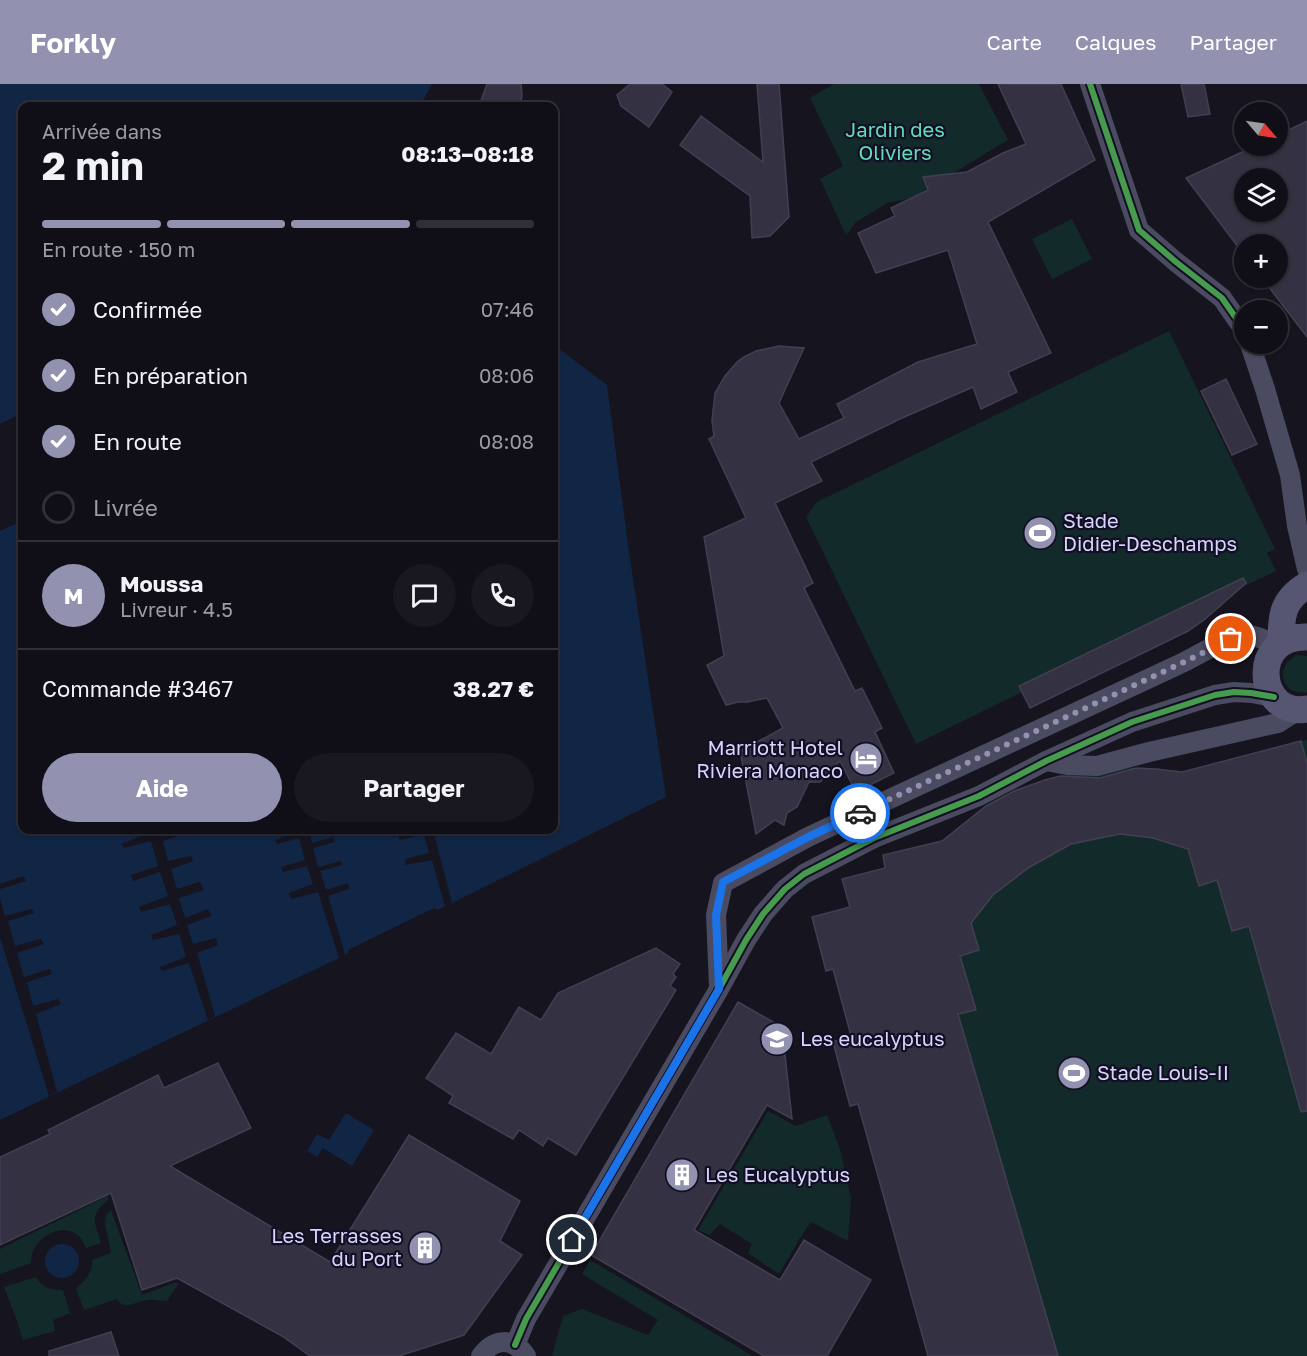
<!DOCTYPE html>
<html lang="fr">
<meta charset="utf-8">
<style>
:root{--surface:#100f17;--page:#191820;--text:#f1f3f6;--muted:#9c9ca1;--line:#302f36;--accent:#9391b0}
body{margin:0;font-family:"Golos Text",sans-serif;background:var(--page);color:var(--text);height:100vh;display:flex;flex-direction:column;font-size:22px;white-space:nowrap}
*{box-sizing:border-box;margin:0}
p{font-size:20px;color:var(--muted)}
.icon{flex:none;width:33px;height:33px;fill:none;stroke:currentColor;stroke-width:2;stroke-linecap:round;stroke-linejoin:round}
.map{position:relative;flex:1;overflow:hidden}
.panel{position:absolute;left:18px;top:18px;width:540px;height:732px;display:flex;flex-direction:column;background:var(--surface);border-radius:12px;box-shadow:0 2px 4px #0004,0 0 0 2px var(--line)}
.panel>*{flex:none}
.needle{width:39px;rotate:119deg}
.controls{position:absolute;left:1234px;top:18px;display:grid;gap:12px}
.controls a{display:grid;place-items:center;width:54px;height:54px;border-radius:50%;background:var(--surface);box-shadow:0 2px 4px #0004,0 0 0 2px var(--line);font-size:30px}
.pin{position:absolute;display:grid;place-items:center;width:51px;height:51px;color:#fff;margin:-26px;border:3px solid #fff;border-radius:50%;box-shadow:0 2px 6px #0007}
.courier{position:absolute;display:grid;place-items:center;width:60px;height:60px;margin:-30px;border:4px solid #1a73e8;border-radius:50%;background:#fff;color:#222;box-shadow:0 2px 8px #0007}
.headline em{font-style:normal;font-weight:700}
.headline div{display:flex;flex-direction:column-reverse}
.headline{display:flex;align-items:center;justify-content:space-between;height:102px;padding:0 24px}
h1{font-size:39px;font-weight:700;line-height:45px}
.bar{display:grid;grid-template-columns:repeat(4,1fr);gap:9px 6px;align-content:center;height:72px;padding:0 24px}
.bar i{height:8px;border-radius:4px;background:var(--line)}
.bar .selected{background:var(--accent)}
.bar p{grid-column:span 4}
.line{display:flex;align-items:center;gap:15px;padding:0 24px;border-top:2px solid var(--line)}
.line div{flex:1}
.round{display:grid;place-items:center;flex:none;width:63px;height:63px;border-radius:32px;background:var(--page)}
ol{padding:0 24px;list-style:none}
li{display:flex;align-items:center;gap:18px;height:66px}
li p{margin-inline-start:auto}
li .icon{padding:6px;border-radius:50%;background:var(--accent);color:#fff;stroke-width:4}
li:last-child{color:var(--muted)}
li i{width:33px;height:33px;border:3px solid var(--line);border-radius:50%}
.button{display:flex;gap:12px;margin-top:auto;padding:12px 24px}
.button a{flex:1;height:69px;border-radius:36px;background:var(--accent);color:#fff;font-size:24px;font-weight:700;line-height:69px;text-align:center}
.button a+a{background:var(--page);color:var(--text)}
header{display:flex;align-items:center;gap:36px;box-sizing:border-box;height:84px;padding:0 30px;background:var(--accent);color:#fff}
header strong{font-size:28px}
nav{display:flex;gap:33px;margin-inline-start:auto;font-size:21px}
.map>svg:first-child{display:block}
.green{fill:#132a2a}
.water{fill:#112544}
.pier{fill:#16141f}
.building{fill:#343242;stroke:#423f53;stroke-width:1.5;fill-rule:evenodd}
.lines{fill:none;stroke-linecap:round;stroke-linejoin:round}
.street{stroke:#4a4a60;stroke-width:20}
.secondary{stroke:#575672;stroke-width:27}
.cycleway-casing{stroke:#120f24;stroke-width:10}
.cycleway{stroke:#469c4c;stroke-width:6}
.done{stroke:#9391b0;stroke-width:6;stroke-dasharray:0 10.8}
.route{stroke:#1a73e8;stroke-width:8}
.labels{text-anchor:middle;stroke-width:4.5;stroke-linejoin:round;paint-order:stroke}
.park-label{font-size:20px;fill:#62dcba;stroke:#120f24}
.poi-label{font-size:20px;fill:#d7d4fe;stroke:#120f24;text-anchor:start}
</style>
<header>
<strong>Forkly</strong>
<nav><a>Carte</a><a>Calques</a><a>Partager</a></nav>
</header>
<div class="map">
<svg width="1307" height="1272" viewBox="0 0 1307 1272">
<rect width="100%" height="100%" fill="#16141f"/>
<g class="green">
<path d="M834,0h145l29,56 -96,58 -25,5 -31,19 -10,13 -26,-56 23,-13 -33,-68z"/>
<path d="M1072,135l20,40 -40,20 -20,-40z"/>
<path d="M1169,247l106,218 -8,4 9,18 -55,26 -3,-7 -199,96 3,6 -106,52 -110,-227 11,-15z"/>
<path d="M1297,571l10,1v36c-25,5 -34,-26 -10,-37z"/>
<path d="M1307,656v616h-379l-70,-252 -8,2 -17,-64 18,-6 -4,-71 -21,6 -14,-54 37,-10 -7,-28 43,-11 -2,-13 59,-14 52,-41 51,-20 25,-6 49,-7 37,2 26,3z"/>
<path d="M768,1027l28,15 31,-11 13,34 11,49 -3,43 -37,-19 -11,16 -21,36 -31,-21 4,-9 -32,-20 -10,11 -12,-5z"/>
<path d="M108,1112l1,3c-20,17 -15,21 -8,44l-15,5c-2,-4 -4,-9 -7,-12 -16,-14 -42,0 -47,18 0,1 -1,8 -1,9l-31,11v-25z"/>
<path d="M111,1126l31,85 32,-12h5l-12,18c-7,0 -14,-2 -20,-1 -12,1 -22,12 -30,-1l-33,11 -8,-21c8,-8 18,-17 16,-29l19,-7 -6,-29 1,-9z"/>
<path d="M590,1176l163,96h-201l11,-40 19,-7 66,26 10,-15 -76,-46z"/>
<path d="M36,1193c7,12 15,12 27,13l7,23 -17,7 2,11 -32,9 -7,-22 -12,-31z"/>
</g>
<g class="water">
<path d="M0,0h432l-12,22h-398v307l-22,11z"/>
<path d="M554,261l53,40 22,167 37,245 -214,106 -15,7 -3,-2 -86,42v3l-9,5 -339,162v-589l22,-10v309h532z"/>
<path d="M346,1029l28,17 -22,36 -29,-18 -6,9 -10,-6 10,-17 12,6z"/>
<circle cx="62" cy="1177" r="17"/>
</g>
<g class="pier">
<path d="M148,746h9l2,4 18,-4h6l1,4 -21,7 5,20 23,-5 2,5 -22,8 6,20 23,-7 4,8 -25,8 6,20 23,-9 3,7 -24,9 6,19 23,-6 2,7 -21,8 18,63 -7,4 -19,-57 -27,8 -2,-4 26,-10 -7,-23 -26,6 -2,-5 26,-10 -7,-21 -29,8 -2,-5 29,-11 -8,-24 -27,9 -2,-6 27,-9 -7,-25 -27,7 -3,-4 28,-11z"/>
<path d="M297,746h12l3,13 21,-6 2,5 -22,6 5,19 23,-6 1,4 -22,6 6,19 22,-7 1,6 -21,7 17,59 -6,3 -21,-66 -27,7 -2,-6 24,-9 -6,-18 -24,6 -2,-5 24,-7 -6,-22 -22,6 -2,-4 22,-8z"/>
<path d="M418,746h15l19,73 -7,3 -13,-46 -26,5 -1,-6 24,-6 -5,-19 -24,6 -2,-5z"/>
<path d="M23,792l3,5 -26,8v-5z"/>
<path d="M0,814l5,18 27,-7 2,4 -26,8 7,25 26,-7 3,5 -27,9 7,24 26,-8 2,5 -25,8 6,24 25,-7 3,5 -25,10 21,78 -8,4 -49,-159z"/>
</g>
<g class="building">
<path d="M487,0h34l1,11 -2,11h-41z"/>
<path d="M630,0h32l10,8 -23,35 -28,-21 -4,-11z"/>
<path d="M757,0h22l10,133 -19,19 -18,2 -2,-42 -70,-51 21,-29 62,46z"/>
<path d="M998,0h63l34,76 -107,62 63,131 -43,19 9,20 -36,17 -8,-22 -71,31 -91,44 11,19 -47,22 38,80 -9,5 51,103 7,-3 20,40 -7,4 19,41 -38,19 -16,-31 -20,21h-11l-12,25 -10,6 -3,12 -9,-5 -19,14 -16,-83 43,-23 -16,-30 -20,4h-9l-12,3 -19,-40 17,-9 -20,-119 42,-19 -37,-79 5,-3 -2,-15 3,-28 10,-17 12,-14 7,-5 12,-6 23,-5 25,2 -25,55 20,36 45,-21 -7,-14 81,-42 59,-18 -29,-94 -72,23 -18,-40 37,-17 -4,-8 37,-18 -5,-13 44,-5 36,-19 23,-9z"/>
<path d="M1181,0h23l6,30 -22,3z"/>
<path d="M1307,37v216l-45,-59h16v-34h-33v12l-59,-78 69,-32h23v-11zM1245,94h33v34h-33z"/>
<path d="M1226,295l31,65 -25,11 -31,-64z"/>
<path d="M1243,494l3,5 -42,37 -16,11 -158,77 -11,-22z"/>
<path d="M1301,657l6,22v348l-6,1 -52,-186 -17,5 -15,-51 -18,6 -11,-37 -35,-11 -33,-4 -49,10 -43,24 -35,27 -22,28 8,27 -19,6 16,54 -18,4 100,342h-130l-70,-252 -8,2 -17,-64 18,-6 -18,-67 -7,2 -14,-54 38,-10 -8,-28 43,-11 -2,-13 59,-14 44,-35 28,-15 31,-11 15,-4 40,2 36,-10 20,1 26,3z"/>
<path d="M656,864l24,16 -7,10 3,3 -6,9 6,4 -100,165 -28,-17 -5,8 -24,-16 -6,9 -64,-36 4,-7 -27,-18 30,-45 35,21 28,-47 22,13 17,-27z"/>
<path d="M738,918l44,25 10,92 -25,-14 -73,125 86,50 24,-40 67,40 -44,76h-63l-173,-101z"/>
<path d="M218,979l33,65 -81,38 160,96 79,-127 111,66 -20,40 22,14 -58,80 -65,21h-89l-28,-20 -105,-58 -35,12 -31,-97 -111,52v-88l50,-23 -2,-4 110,-55 6,13z"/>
<path d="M111,1248l8,24h-70v-5z"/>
</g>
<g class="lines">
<g class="street">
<path d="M1090,0l49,146 37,32 46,36 23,33"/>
<path d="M1250,260l15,45 25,86 7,51 10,43"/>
<path d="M1046,677l21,4 30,1 52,-14 129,-29 20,-13"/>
<path d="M719,903l-3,-72 7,-32 85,-46 372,-173c17,-8 48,-28 66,-29 11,0 21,6 31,11"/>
<path d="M515,1261l11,-26 193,-330 27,-49 17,-26 22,-25 19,-15 70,-36 105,-42 67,-35 86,-39 83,-27 19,-3 17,1 23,4"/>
<path d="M481,1272c13,-18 32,-19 45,0"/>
</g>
<g class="secondary">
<path d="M1307,553c-59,-2 -50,81 0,72"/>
<path d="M1281,559c0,-27 1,-43 26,-58"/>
</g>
<g class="cycleway-casing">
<g id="cycleway">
<path d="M1090,0l49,146 37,32 46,36 23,33"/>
<path d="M515,1261l11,-26 193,-330 27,-49 17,-26 22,-25 19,-15 70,-36 105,-42 67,-35 86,-39 83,-27 19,-3 17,1 23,4"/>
</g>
</g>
<use href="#cycleway" class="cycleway"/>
</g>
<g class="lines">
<path class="done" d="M860,729l320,-149 51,-25"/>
<path class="route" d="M572,1156l147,-251 -3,-74 7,-33 85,-45 52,-24"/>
</g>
<defs>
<g id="stadium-disc" transform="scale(1.725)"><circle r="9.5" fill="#9391b0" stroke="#120f24"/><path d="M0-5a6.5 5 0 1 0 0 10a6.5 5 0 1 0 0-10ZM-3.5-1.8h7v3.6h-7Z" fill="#fff"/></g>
<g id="hotel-disc" transform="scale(1.725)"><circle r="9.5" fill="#9391b0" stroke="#120f24"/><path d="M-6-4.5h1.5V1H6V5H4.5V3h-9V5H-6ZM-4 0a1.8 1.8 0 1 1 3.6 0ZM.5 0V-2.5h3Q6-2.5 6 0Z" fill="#fff"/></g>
<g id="school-disc" transform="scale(1.725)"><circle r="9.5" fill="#9391b0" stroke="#120f24"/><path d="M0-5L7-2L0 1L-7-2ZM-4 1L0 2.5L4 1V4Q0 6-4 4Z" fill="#fff"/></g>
<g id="building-disc" transform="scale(1.725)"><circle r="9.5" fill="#9391b0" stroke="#120f24"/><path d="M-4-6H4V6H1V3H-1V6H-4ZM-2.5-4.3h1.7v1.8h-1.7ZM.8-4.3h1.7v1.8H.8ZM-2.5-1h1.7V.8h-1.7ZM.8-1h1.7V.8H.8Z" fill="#fff"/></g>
</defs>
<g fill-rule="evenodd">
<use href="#stadium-disc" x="1040" y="449"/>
<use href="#hotel-disc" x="866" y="675"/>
<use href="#school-disc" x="777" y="955"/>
<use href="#stadium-disc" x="1074" y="989"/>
<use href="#building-disc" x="682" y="1091"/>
<use href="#building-disc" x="425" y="1164"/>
</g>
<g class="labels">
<g class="park-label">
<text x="895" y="53">Jardin des<tspan x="895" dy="23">Oliviers</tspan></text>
</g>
<g class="poi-label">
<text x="1063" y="444">Stade<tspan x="1063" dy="23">Didier-Deschamps</tspan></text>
<text x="843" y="671" text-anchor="end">Marriott Hotel<tspan x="843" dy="23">Riviera Monaco</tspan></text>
<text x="800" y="962">Les eucalyptus</text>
<text x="1097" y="996">Stade Louis-II</text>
<text x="705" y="1098">Les Eucalyptus</text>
<text x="402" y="1159" text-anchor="end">Les Terrasses<tspan x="402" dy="23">du Port</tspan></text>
</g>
</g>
</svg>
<div class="controls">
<a><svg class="needle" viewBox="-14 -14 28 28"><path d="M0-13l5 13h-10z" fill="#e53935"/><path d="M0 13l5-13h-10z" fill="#9c9ca1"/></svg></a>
<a><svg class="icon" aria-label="layers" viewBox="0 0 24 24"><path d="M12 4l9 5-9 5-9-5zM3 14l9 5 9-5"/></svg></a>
<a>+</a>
<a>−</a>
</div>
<div class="pin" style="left:1231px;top:555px;background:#ea580c"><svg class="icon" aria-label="bag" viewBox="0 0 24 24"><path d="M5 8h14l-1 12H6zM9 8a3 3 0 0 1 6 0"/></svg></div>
<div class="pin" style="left:572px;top:1156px;background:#1f2937"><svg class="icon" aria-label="home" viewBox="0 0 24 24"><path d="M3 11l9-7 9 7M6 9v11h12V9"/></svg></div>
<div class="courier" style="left:860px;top:729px"><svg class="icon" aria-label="car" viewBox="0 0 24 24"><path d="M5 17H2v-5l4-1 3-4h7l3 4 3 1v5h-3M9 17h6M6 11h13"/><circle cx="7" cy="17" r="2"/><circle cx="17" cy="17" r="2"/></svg></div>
<section class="panel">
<div class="headline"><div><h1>2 min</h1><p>Arrivée dans</p></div><em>08:13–08:18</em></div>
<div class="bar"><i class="selected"></i><i class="selected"></i><i class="selected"></i><i></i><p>En route · 150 m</p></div>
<ol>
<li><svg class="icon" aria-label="check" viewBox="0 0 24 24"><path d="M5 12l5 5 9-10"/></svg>Confirmée<p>07:46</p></li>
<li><svg class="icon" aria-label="check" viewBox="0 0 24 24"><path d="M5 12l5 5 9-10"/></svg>En préparation<p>08:06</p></li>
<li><svg class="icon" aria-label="check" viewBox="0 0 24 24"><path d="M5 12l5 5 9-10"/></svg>En route<p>08:08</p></li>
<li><i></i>Livrée</li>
</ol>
<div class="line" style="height:108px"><b class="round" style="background:var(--accent);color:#fff">M</b><div><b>Moussa</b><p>Livreur · 4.5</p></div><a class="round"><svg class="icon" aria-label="chat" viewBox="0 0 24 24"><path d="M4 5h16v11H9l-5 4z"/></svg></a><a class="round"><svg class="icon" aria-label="phone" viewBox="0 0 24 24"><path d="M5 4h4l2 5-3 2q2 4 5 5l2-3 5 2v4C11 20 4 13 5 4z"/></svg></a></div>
<div class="line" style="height:78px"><div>Commande #3467</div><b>38.27 €</b></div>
<div class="button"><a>Aide</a><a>Partager</a></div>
</section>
</div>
